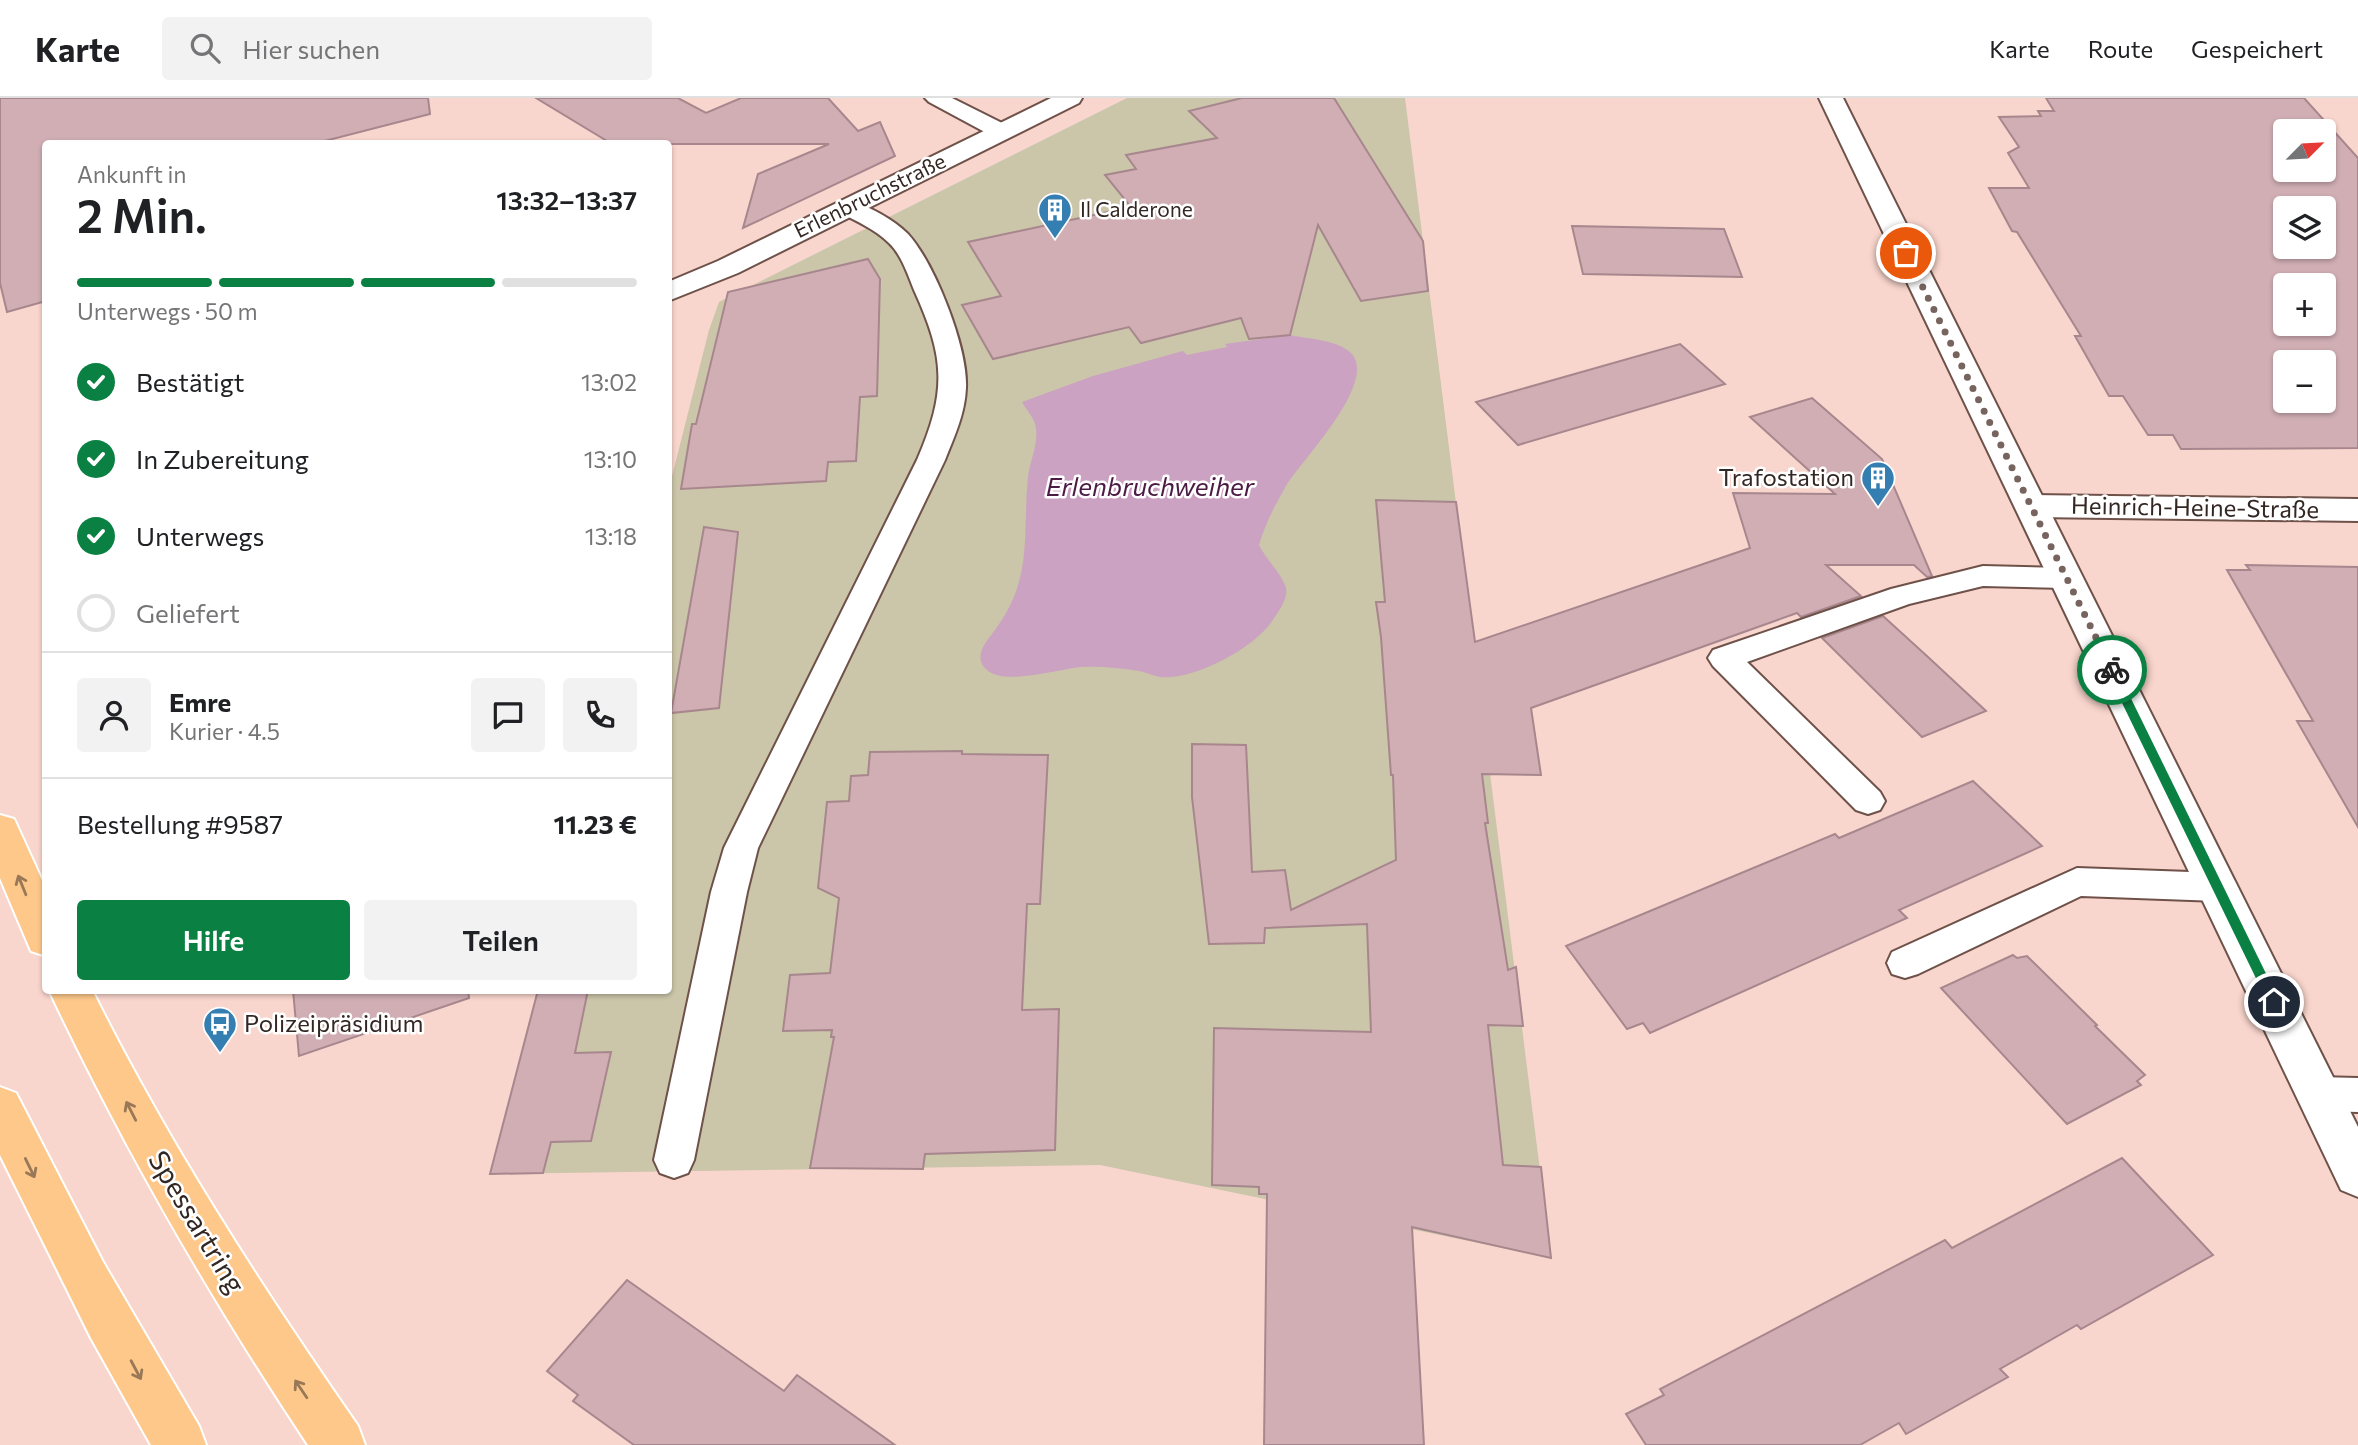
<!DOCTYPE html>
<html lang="de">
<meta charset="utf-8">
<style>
:root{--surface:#fff;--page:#f2f2f2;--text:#202124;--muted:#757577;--line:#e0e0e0;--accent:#0b8043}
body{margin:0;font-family:Commissioner,sans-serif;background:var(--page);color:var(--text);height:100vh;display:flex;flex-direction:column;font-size:26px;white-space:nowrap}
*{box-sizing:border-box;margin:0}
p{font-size:23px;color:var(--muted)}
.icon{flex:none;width:38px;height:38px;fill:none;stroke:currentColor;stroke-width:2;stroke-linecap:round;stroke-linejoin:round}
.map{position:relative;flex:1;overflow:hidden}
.details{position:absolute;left:42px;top:42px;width:630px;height:854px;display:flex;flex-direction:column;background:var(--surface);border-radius:7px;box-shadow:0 2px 5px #0004}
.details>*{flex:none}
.needle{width:46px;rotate:66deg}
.fabs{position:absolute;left:2273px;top:21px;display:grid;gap:14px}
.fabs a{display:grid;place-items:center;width:63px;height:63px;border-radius:7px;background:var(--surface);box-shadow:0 2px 5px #0004;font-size:35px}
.pin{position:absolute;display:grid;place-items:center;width:60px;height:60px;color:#fff;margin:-30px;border:4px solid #fff;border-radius:50%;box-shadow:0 2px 7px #0007}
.courier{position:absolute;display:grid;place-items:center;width:70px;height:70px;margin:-35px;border:5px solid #0b8043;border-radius:50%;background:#fff;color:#222;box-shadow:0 2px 9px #0007}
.head em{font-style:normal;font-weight:600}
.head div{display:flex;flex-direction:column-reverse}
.head{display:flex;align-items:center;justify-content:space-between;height:119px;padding:0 35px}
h1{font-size:46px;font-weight:600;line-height:52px}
.bar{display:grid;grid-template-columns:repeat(4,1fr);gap:10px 7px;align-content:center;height:84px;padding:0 35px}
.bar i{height:9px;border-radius:5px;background:var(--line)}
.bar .selected{background:var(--accent)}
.bar p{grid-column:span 4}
.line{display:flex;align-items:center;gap:18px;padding:0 35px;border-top:2px solid var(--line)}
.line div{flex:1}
.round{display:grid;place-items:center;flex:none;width:74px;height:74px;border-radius:7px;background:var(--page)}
ol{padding:0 35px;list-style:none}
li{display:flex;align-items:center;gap:21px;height:77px}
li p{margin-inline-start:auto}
li .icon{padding:7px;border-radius:50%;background:var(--accent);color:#fff;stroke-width:4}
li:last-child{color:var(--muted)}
li i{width:38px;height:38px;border:4px solid var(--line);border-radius:50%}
.primary-button{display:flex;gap:14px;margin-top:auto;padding:14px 35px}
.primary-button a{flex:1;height:80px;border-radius:7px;background:var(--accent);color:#fff;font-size:28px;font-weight:600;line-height:80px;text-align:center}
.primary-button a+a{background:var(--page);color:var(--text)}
header{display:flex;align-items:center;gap:42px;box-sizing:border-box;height:98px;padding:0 35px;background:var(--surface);border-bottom:2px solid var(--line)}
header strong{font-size:33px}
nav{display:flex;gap:38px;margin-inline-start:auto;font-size:24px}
.search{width:490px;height:63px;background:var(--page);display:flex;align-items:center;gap:18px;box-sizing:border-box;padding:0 24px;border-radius:7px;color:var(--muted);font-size:26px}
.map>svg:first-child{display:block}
.green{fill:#cbc5a9}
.water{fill:#cba2c1}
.building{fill:#d0aeb4;stroke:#a7878d;stroke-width:2;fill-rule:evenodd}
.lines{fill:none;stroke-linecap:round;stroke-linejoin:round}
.service-casing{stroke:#6e5149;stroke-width:4}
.minor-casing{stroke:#6e5149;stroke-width:4}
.tertiary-casing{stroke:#6e5149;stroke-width:4}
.primary-casing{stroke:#fff;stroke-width:4}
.service{fill:#fff;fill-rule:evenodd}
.minor{fill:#fff;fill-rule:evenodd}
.tertiary{fill:#fff;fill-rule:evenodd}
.primary{fill:#fdc88a;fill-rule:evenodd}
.oneway{stroke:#987856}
.route{fill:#0b8043}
.done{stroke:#78645e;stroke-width:7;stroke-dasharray:0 12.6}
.labels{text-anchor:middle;stroke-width:5;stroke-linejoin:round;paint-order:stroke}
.far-street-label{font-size:21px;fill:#332723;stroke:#fff}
.far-poi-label{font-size:21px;fill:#332723;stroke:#fff;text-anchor:start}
.poi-label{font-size:24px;fill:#332723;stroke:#fff;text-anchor:end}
.street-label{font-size:24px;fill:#332723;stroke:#fff}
.water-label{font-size:26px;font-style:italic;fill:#4c1b44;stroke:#fff}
.near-street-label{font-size:28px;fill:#332723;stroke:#fff}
</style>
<header>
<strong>Karte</strong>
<div class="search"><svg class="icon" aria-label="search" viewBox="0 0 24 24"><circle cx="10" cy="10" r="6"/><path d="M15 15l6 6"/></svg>Hier suchen</div>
<nav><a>Karte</a><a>Route</a><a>Gespeichert</a></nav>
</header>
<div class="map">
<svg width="2358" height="1347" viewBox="0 0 2358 1347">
<rect width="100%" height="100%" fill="#f9d6cd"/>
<path class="green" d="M1127,0h278l146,1160 -451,-93 -610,9 49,-183 129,-1 1,-502 40,-158 10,-28z"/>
<path class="water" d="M1290,237c18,4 48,5 61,18 28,29 -50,108 -65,133 -11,19 -21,38 -27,59 7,14 20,26 26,40 5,11 -5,24 -11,33 -16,29 -81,63 -114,59 -7,-1 -14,-5 -21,-6 -18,-3 -39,-5 -58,-4 -22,2 -77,19 -94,3 -13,-11 -4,-25 5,-36 42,-54 30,-95 36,-157 2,-17 12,-36 7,-53 -2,-7 -9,-15 -13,-22l71,-26 90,-25 4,4 40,-8 -2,-3z"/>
<g class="building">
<path d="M0,0h428l2,16 -117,30h-267v157l-39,11 -7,-29z"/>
<path d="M536,0h142l28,15 35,-15h87l30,33 22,-9 15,34 -152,72 15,-54 71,-30h-217z"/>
<path d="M1242,0h92l89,143 5,50 -67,10 -43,-76 -28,110 -41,4 -8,-21 -100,25 -12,-16 -136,32 -31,-54 39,-9 -33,-54 163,-35 -26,-32 31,-6 -10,-14 91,-17 -28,-27z"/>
<path d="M2046,0h258l54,60v290l-177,1 -8,-14h-25l-25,-39h-14l-34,-60h6l-64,-104 -5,-1 -23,-43h40l-21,-35 11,-6 -20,-30 42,-1 -3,-5h16zM2286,33h38v39h-38zM2286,110h38v39h-38zM2286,187h38v39h-38zM2286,264h38v39h-38z"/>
<path d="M1572,128l152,3 18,48 -159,-3z"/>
<path d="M868,161l12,20 -3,117 -17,1 -4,64 -28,1 -2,19 -145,8 11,-65h4l32,-132z"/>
<path d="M1680,246l45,40 -207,61 -42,-43z"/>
<path d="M1812,300l70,61 50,117 -5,1 -13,-12h-88l35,31 -60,21 -4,-4 -266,95 10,67 -59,-1 6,49h-3l23,147 8,-3 7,59 -35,-1 15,140 38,2 10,91 -139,-31 12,218h-160l3,-251h-8v-7l-47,-2 2,-157 157,4 -4,-108 -102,4 -1,15 -55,1 -17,-147v-53l54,1 6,127 33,-2 6,40 105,-50 -3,-85h-2l-10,-138 -5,-35h9l-9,-102 80,2 19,140 275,-94 -17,-55 102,1 -85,-77z"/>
<path d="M704,429l34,5 -19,176 -48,5z"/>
<path d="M2246,467l112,2v260l-61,-106h16l-86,-151h23z"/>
<path d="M1883,518l45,41 58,54 -64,26 -100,-99z"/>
<path d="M962,653v3l86,1 -8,149h-13l-5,106 37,-1 -4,141 -130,4 -2,15 -113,-1 24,-131h-3l1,-7 -49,1 7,-56 40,-2 9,-75 -21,-10 9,-86 22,-1 2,-25 17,-1 2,-23z"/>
<path d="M1973,683l69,65 -143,64 8,8 -257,115 -7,-10 -16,6 -61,-83 269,-112 4,4z"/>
<path d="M2013,857l4,3 10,-2 70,69 -2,1 50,49 -8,6 4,4 -74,39 -126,-136z"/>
<path d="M293,892h175l1,8 -170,58z"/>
<path d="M538,892h50l-13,63 36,-1 -20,89 -40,1 -8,31 -53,1z"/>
<path d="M2122,1060l91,97 -132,74 -4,-4 -77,44 8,8 -102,57 -7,-11 -39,22h-214l-20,-31 38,-19 -4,-6 285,-149 7,8z"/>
<path d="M627,1182l157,111 13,-16 98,70h-261l-61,-44 5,-6 -31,-24z"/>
</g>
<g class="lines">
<g class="service-casing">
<g id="service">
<path d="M925,0h27l58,29 3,5 -3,5h-16l-65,-35z"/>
<path d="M847,102c20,5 46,19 61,34 27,30 60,114 58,154 -1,26 -12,49 -21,72l-187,388 -11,44 -53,268 -6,13 -14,5 -14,-5 -6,-13 57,-268 13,-44 193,-388c30,-69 28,-102 -3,-170 -6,-15 -13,-36 -25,-47 -14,-14 -33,-22 -50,-31l-4,-5 4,-5z"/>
<path d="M1983,468l83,2 11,3 4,7 -4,7 -11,3 -83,-2 -74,18 -162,58 133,130 5,9 -5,9 -12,4 -12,-4 -143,-144 -5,-8 5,-8 178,-61z"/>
<path d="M2077,770l141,5 12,4 6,10 -6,10 -12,4 -137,-5 -163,78 -13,4 -13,-4 -5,-11 5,-11z"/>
<path d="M2318,979l40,1v34l-40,-1 -14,-5 -6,-12 6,-12z"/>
</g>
</g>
<g class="minor-casing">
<g id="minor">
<path d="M1051,0h31l-3,5 -341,170 -70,28v-19l50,-21z"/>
<path d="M2032,397l326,4v22l-326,-4 -12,-3 -4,-8 4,-8z"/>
</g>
</g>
<g class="tertiary-casing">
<path id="tertiary" d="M1819,0h24l515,1029v70l-17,-7z"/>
</g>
<g class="primary-casing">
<g id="primary">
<path d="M0,717l14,4 32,70v67l-15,-5 -31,-73z"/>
<path d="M49,892h43c76,153 169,296 266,436l7,19h-57c-97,-146 -184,-296 -259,-455z"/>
<path d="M0,989l16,6 87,169 96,164 7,19h-55l-60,-107 -91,-183z"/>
</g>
</g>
<use href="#service" class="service"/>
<use href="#minor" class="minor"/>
<use href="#tertiary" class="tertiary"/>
<use href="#primary" class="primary"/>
</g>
<defs><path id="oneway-shaft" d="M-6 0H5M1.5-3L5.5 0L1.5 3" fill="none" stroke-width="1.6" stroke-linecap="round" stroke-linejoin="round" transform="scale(1.75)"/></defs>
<g class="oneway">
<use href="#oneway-shaft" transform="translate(22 787) rotate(-112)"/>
<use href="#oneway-shaft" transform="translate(131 1013) rotate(-117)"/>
<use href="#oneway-shaft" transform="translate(30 1070) rotate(64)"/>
<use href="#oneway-shaft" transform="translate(136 1272) rotate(62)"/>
<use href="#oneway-shaft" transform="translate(301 1291) rotate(-124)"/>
</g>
<path class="route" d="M2112,568l5,4 161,328v7h-9l-163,-335z"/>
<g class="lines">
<path class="done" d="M1906,155l206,417"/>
</g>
<defs>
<g id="building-pin" transform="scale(1.75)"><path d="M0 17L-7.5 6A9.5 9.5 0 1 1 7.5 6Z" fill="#357eb2" stroke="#fff"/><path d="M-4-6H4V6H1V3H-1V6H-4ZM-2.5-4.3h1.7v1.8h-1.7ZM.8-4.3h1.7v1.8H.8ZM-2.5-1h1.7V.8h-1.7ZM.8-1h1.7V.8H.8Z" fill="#fff"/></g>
<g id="bus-pin" transform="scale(1.75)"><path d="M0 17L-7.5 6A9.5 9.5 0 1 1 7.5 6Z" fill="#357eb2" stroke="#fff"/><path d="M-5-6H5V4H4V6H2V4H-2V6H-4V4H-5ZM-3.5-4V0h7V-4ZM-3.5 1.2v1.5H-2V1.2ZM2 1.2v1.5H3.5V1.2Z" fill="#fff"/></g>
</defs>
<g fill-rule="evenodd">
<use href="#building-pin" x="1055" y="112"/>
<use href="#building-pin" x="1878" y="380"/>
<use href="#bus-pin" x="220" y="926"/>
</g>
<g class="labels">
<g class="far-street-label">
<text transform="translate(870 98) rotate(-26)" y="7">Erlenbruchstraße</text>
</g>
<g class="far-poi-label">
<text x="1080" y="119">Il Calderone</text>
</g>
<g class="poi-label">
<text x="1854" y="388">Trafostation</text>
<text x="244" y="934" text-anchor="start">Polizeipräsidium</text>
</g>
<g class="street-label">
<text transform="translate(2195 410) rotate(1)" y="8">Heinrich-Heine-Straße</text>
</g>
<g class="water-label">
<text x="1150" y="398">Erlenbruchweiher</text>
</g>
<g class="near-street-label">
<text transform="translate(197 1124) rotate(59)" y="10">Spessartring</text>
</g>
</g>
</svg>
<div class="fabs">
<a><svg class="needle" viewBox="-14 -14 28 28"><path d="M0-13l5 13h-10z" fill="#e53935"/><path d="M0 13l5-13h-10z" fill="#757577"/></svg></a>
<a><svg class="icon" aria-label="layers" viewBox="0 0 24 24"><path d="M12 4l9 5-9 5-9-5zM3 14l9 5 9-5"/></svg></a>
<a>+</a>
<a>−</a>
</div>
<div class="pin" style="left:1906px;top:155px;background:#ea580c"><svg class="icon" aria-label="bag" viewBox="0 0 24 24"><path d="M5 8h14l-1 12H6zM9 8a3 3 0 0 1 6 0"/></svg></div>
<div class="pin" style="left:2274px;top:904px;background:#1f2937"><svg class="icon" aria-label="home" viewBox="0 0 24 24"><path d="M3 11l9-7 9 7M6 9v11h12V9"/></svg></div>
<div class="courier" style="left:2112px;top:572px"><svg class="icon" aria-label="bike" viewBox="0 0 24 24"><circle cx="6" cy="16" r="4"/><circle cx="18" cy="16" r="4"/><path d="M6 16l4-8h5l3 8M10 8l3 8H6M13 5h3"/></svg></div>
<section class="details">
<div class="head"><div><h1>2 Min.</h1><p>Ankunft in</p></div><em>13:32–13:37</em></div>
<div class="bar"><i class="selected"></i><i class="selected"></i><i class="selected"></i><i></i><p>Unterwegs · 50 m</p></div>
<ol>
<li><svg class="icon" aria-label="check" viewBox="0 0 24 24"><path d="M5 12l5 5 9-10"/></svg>Bestätigt<p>13:02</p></li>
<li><svg class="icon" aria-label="check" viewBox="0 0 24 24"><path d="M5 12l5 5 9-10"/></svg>In Zubereitung<p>13:10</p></li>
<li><svg class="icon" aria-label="check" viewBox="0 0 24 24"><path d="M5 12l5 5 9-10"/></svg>Unterwegs<p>13:18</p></li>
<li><i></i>Geliefert</li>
</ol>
<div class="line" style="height:126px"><a class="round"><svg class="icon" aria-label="person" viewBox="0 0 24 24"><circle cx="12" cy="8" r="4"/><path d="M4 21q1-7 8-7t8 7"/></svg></a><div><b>Emre</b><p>Kurier · 4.5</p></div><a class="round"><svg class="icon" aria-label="chat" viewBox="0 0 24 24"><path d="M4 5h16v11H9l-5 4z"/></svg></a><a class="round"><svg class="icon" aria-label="phone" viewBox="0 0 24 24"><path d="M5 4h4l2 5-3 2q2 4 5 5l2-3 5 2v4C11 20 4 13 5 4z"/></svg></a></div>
<div class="line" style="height:91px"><div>Bestellung #9587</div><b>11.23 €</b></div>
<div class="primary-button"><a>Hilfe</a><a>Teilen</a></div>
</section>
</div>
